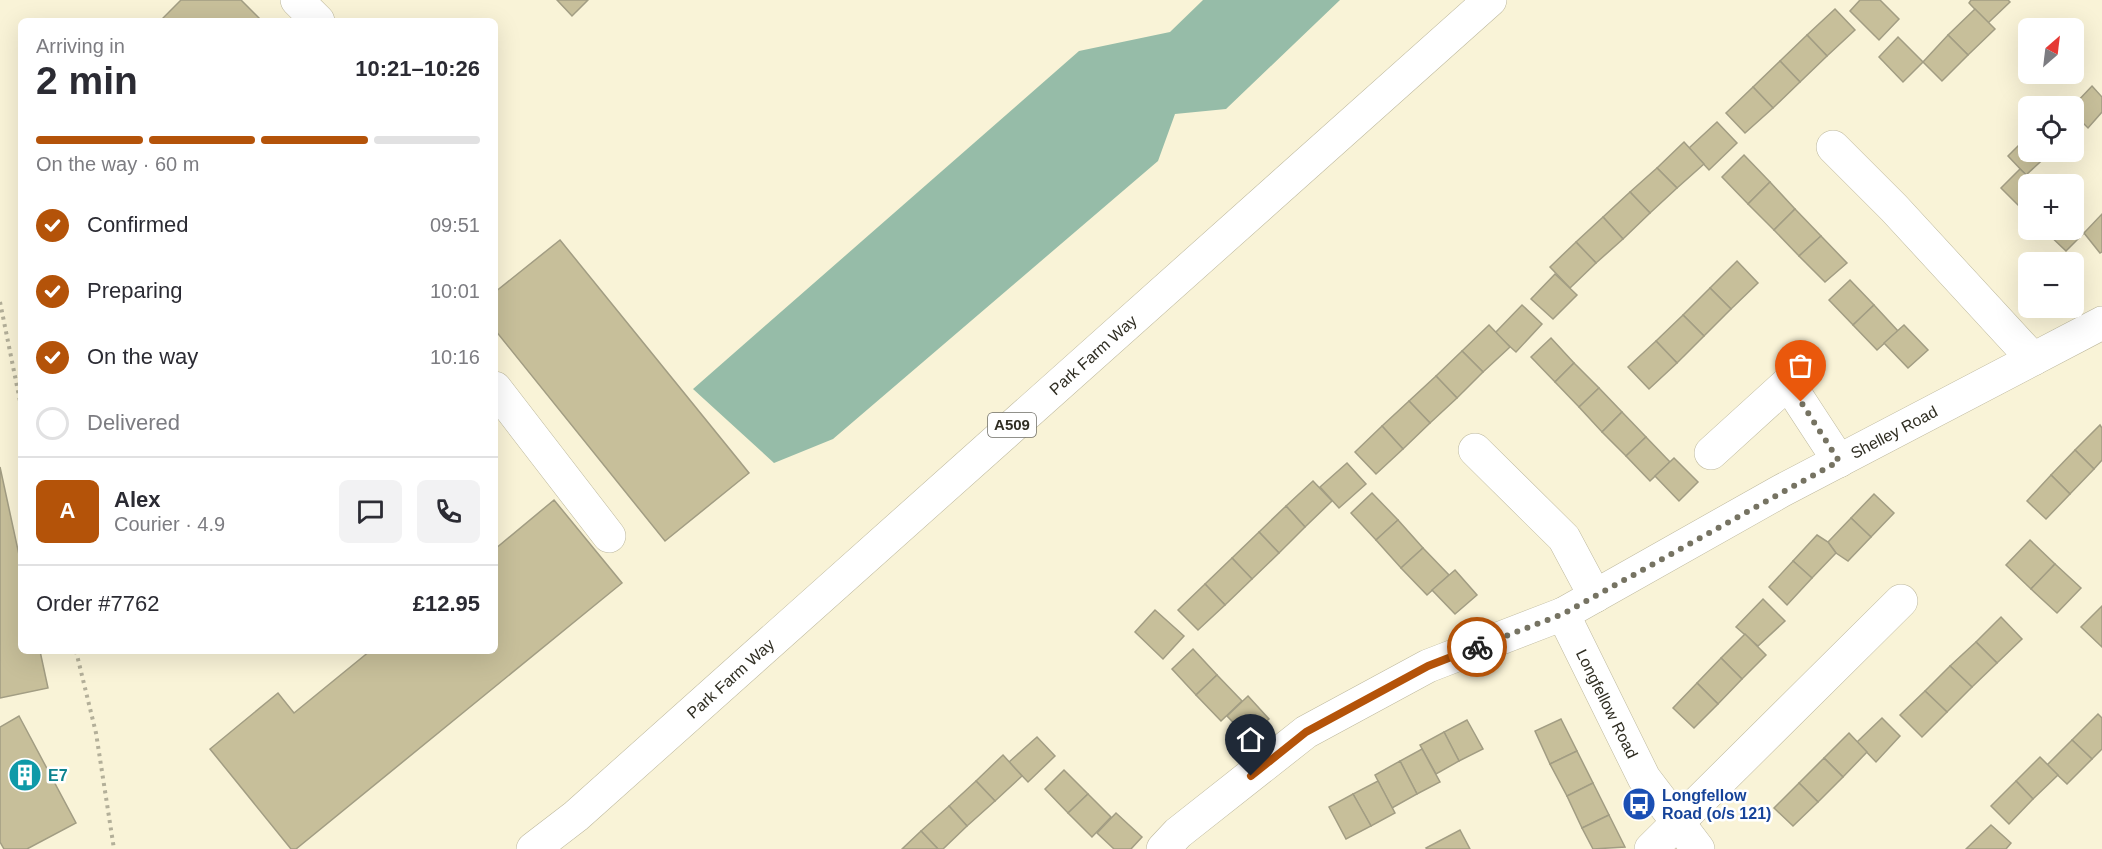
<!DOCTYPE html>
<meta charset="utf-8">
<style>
:root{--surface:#fff;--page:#f2f2f3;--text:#2b2b33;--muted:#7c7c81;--line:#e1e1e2;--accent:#b45309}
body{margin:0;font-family:Helvetica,sans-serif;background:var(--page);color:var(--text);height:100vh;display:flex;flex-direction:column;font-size:22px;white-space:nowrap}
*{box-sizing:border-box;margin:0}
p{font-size:20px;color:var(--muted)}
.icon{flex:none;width:33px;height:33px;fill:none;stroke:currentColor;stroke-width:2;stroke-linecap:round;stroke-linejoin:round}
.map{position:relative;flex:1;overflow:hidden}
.panel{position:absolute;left:18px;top:18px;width:480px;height:636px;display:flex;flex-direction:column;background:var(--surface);border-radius:9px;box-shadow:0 6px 24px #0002}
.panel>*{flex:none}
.needle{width:39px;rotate:28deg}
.fabs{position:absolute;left:2018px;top:18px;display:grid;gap:12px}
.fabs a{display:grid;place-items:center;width:66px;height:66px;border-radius:9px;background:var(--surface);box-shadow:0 6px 24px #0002;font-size:30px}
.pin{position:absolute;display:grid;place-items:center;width:51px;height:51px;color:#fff;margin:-62px -26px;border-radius:50% 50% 50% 0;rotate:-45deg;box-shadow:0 0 6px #0007}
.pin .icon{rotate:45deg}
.courier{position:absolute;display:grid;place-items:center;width:60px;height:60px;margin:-30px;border:4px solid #b45309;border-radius:50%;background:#fff;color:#222;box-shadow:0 2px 8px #0007}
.headline em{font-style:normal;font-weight:700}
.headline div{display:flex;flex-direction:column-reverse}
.headline{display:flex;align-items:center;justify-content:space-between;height:102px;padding:0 18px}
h1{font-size:39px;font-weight:700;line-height:45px}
.bar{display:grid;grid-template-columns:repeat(4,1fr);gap:9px 6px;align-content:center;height:72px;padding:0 18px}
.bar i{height:8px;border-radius:4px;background:var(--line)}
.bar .current{background:var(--accent)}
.bar p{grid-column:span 4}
.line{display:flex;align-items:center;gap:15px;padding:0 18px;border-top:2px solid var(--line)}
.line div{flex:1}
.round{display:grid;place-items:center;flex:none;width:63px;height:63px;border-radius:9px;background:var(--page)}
ol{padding:0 18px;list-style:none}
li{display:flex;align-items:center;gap:18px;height:66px}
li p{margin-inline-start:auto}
li .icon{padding:6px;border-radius:50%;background:var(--accent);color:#fff;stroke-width:4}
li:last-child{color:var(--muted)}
li i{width:33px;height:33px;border:3px solid var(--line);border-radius:50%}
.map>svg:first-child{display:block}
.forest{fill:#96bca8}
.building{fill:#c7bf9a;stroke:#a29d83;stroke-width:1.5}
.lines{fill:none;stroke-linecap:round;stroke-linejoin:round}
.minor-casing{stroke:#bdb89d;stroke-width:34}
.highway-casing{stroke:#bdb89d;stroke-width:34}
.path{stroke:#b3af99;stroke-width:4;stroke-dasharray:3 4.5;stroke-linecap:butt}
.minor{stroke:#fff;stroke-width:33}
.highway{stroke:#fff;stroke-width:33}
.done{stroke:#767362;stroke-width:6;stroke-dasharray:0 10.8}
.route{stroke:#b45309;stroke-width:8}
.labels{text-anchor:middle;stroke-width:5;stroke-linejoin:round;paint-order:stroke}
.shield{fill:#fff;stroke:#6e6d65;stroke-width:1.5}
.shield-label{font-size:15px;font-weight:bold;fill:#302e23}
.street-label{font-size:16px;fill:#302e23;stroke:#fff}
.culture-label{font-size:16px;font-weight:bold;fill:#0d838f;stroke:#fff;text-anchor:start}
.transit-label{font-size:16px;font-weight:bold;fill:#164399;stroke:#fff;text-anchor:start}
</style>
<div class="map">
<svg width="2102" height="849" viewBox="0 0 2102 849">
<rect width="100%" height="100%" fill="#f9f3d7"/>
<path class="forest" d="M1203,0h137l-114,109 -51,5 -17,47 -325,278 -59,24 -81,-74 386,-338 91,-19z"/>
<g class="building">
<path d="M181,0h60l21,21h-97l-2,-3z"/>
<path d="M557,0h31l-16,16z"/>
<path d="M1860,0h20l19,19 -20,21 -29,-29z"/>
<path d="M1971,0h37l2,2 -22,21 -19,-20z"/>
<path d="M1835,9l20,21 -28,26 -20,-21z"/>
<path d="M1975,9l20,20 -27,26 -20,-20z"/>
<path d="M1807,35l20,21 -27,26 -20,-21z"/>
<path d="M1948,35l20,20 -26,26 -19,-19z"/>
<path d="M1898,37l25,25 -20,20 -24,-25z"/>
<path d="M1780,61l20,21 -27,26 -20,-21z"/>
<path d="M2092,86l10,11v15l-14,16 -15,-15v-7z"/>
<path d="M1753,87l20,21 -28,25 -19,-20z"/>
<path d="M1717,122l20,21 -28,27 -20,-22z"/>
<path d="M2028,136v16h23l-25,23 -18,-19z"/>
<path d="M1684,142l20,22 -27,24 -20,-20z"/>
<path d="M1744,155l26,27 -22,22 -26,-27z"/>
<path d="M1657,168l20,20 -27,25 -20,-21z"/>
<path d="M2020,169l16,15h-8v31l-27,-27z"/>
<path d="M1770,182l25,27 -21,21 -26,-26z"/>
<path d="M1630,192l20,21 -27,26 -20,-22z"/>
<path d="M1795,209l26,27 -22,20 -25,-26z"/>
<path d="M2102,214v38l-2,1 -16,-20z"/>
<path d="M1603,217l20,22 -27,24 -20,-21z"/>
<path d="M2073,221l11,12 -18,18 -22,-21h29z"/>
<path d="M1821,236l26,27 -22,19 -26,-26z"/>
<path d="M560,240l189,233 -84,68 -170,-211v-38z"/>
<path d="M1576,242l20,21 -26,25 -20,-21z"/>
<path d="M1737,261l21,22 -27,26 -21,-21z"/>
<path d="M1555,274l22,21 -24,24 -22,-20z"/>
<path d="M1850,280l24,25 -21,20 -24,-25z"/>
<path d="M1710,288l21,21 -27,27 -21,-21z"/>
<path d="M1522,305l20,19 -26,28 -21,-19z"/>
<path d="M1874,305l24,26 -21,19 -24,-25z"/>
<path d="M1683,315l21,21 -27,27 -21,-22z"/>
<path d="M1489,325l21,22 -27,25 -21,-21z"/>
<path d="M1904,325l24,25 -20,18 -24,-25z"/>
<path d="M1551,338l23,25 -19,19 -24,-25z"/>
<path d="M1656,341l21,22 -28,26 -21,-22z"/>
<path d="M1462,351l21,21 -26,26 -21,-22z"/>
<path d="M1574,363l25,25 -20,19 -24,-25z"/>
<path d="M1436,376l21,22 -27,25 -21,-22z"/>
<path d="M1599,388l23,24 -20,20 -23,-25z"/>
<path d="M1409,401l21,22 -27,26 -21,-23z"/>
<path d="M1622,412l24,25 -20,19 -24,-24z"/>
<path d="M2100,425l2,3v32l-8,9 -19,-19z"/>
<path d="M1382,426l21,23 -27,25 -21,-22z"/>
<path d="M1646,437l24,25 -20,19 -24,-25z"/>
<path d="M2075,450l19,19 -24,25 -19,-19z"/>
<path d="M1674,458l24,24 -19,19 -24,-25z"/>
<path d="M1347,463l19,21 -27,24 -19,-21z"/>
<path d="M0,467l21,97v87h19l8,37 -48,10z"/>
<path d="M2051,475l19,19 -24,25 -19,-18z"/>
<path d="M1313,481l19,20 -27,26 -19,-21z"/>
<path d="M1372,493l26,27 -22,20 -25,-27z"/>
<path d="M1874,494l20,19 -23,24 -20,-19z"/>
<path d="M554,500l68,83 -326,266h-5l-81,-100 68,-56 16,20 76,-62h125v-102z"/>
<path d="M1286,506l19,21 -26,26 -20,-21z"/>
<path d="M1851,518l20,19 -23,24 -12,-8 -8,-11z"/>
<path d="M1398,520l25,28 -22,20 -25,-28z"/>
<path d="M1259,532l20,21 -27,26 -20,-21z"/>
<path d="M1817,535l11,7 8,11 -24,25 -19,-17z"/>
<path d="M2030,540l25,24 -24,25 -25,-24z"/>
<path d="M1423,548l26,27 -22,20 -26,-27z"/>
<path d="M1232,558l20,21 -27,26 -20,-21z"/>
<path d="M1793,561l19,17 -25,27 -18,-18z"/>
<path d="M2055,564l26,24 -24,25 -26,-24z"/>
<path d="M1455,570l22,25 -22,19 -23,-24z"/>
<path d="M1205,584l20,21 -27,25 -20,-20z"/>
<path d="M1763,599l22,22 -27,25 -22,-19z"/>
<path d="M2102,606v41l-21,-20z"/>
<path d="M1155,610l29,26 -21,23 -28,-27z"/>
<path d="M2001,617l21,22 -25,24 -21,-21z"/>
<path d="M1745,634l21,21 -24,24 -21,-21z"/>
<path d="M1976,642l21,21 -25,24 -22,-21z"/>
<path d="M1193,649l24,26 -21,20 -24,-26z"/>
<path d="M1721,658l21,21 -24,25 -21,-21z"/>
<path d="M1950,666l22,21 -25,25 -22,-21z"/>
<path d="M1217,675l25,26 -21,20 -25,-26z"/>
<path d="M1697,683l21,21 -24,24 -21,-20z"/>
<path d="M1925,691l22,21 -25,25 -22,-22z"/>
<path d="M1248,696l21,23 -21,19 -21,-22z"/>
<path d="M2098,714l4,4v31l-10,10 -20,-19z"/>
<path d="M19,716l57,107 -49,26h-23l-4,-7v-115z"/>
<path d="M1882,718l18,18 -24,26 -19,-20z"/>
<path d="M1561,719l16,32 -27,13 -15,-33z"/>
<path d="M1467,720l16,29 -24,12 -15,-29z"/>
<path d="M1444,732l15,29 -23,13 -16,-29z"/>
<path d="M1849,733l18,19 -24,25 -19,-19z"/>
<path d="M1037,737l18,19 -27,26 -19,-20z"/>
<path d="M2072,740l20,19 -25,25 -20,-19z"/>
<path d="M1422,749l18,33 -23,12 -17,-33z"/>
<path d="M1577,751l16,32 -26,13 -17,-32z"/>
<path d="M1003,755l19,21 -27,25 -19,-20z"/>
<path d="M2040,757l18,18 -25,24 -17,-18z"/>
<path d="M1824,758l19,19 -25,25 -19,-19z"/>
<path d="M1400,761l17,33 -25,14 -17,-33z"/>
<path d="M1064,770l24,24 -20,19 -23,-24z"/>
<path d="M976,781l19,20 -28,25 -18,-20z"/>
<path d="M1378,781l17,32 -24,13 -18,-32z"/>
<path d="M2016,781l17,18 -24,25 -18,-18z"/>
<path d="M1593,783l16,32 -27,13 -15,-32z"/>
<path d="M1799,783l19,19 -25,24 -19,-18z"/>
<path d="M1088,794l23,23 -19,20 -24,-24z"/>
<path d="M1353,794l18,32 -25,13 -17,-32z"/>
<path d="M949,806l18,20 -24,23h-5l-17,-18z"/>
<path d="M1116,813l26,24 -11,12h-17l-17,-16z"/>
<path d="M1609,815l16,32 -32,2 -11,-21z"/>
<path d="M1991,825l20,18 -5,6h-40z"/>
<path d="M1460,830l10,19h-43l-1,-1z"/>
<path d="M921,831l17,18h-36z"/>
</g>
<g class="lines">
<g class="minor-casing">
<g id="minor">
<path d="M297,0l21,21"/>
<path d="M1833,147l61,61 139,151"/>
<path d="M495,388l114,148"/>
<path d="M1475,450l89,88 31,58"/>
<path d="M1711,453l77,-70 51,78"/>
<path id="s1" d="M1563,614l81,164 54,71"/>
<path id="s2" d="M1163,849l15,-16 128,-101 122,-66 135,-52 218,-123 321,-168"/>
<path d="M1651,849l250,-248"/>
</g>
</g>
<g class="highway-casing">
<g id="highway">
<path id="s3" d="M533,849l43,-33 914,-816"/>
</g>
</g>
<g class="path">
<path d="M0,302l21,104"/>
<path d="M76,651l20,82 18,116"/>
</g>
<use href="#minor" class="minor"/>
<use href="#highway" class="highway"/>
</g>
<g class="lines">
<path class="done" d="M1477,647l86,-33 276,-153 -38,-59"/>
<path class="route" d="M1251,776l55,-44 122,-66 49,-19"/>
</g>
<defs>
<g id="building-disc" transform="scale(1.725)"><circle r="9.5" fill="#0f9aa8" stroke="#fff"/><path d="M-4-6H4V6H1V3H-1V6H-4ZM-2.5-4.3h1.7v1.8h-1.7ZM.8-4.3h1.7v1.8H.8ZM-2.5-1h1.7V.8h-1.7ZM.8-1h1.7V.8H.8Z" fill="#fff"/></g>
<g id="bus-disc" transform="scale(1.725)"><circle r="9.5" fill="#1a4fb4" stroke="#fff"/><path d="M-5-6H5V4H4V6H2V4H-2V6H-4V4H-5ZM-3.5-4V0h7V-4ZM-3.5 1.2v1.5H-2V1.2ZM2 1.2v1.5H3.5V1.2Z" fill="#fff"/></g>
</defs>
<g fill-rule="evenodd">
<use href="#building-disc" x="25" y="775"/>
<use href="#bus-disc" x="1639" y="804"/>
</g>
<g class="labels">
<rect class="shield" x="988" y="413" width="48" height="24" rx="4.5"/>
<g class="shield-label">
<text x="1012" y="430">A509</text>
</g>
<g class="street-label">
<text dy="6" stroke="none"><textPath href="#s3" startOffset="747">Park Farm Way</textPath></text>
<text dy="6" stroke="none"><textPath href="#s2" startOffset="846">Shelley Road</textPath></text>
<text dy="6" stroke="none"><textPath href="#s3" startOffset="261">Park Farm Way</textPath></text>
<text dy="6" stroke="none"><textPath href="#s1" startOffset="100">Longfellow Road</textPath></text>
</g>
<g class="culture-label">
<text x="48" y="781">E7</text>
</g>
<g class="transit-label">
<text x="1662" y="801">Longfellow<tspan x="1662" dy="18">Road (o/s 121)</tspan></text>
</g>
</g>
</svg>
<div class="fabs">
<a><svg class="needle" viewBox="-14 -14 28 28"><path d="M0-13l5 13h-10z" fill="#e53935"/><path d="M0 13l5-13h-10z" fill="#7c7c81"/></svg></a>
<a><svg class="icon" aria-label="locate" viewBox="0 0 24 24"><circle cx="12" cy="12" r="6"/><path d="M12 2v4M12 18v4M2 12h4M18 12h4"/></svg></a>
<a>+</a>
<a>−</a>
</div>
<div class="pin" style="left:1801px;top:402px;background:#ea580c"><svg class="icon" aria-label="bag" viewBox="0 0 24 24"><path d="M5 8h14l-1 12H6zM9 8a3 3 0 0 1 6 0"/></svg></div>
<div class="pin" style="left:1251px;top:776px;background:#1f2937"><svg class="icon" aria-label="home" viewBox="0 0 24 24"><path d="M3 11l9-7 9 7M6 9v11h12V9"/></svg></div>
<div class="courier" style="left:1477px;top:647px"><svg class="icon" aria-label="bike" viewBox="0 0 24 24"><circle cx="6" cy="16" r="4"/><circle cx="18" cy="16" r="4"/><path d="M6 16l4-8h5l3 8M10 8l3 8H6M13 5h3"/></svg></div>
<section class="panel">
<div class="headline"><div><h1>2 min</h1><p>Arriving in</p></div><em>10:21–10:26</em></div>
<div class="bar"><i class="current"></i><i class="current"></i><i class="current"></i><i></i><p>On the way · 60 m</p></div>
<ol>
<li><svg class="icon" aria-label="check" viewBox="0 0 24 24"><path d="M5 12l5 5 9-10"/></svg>Confirmed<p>09:51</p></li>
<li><svg class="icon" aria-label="check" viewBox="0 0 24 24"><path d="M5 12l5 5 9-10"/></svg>Preparing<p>10:01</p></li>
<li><svg class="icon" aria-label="check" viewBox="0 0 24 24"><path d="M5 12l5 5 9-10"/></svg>On the way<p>10:16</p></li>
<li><i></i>Delivered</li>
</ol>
<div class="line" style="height:108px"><b class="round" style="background:var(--accent);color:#fff">A</b><div><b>Alex</b><p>Courier · 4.9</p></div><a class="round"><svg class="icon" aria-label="chat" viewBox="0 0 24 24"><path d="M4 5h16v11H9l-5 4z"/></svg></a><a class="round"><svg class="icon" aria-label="phone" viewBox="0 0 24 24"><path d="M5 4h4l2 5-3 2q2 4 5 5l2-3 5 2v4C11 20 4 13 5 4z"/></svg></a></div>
<div class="line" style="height:78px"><div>Order #7762</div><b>£12.95</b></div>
</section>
</div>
